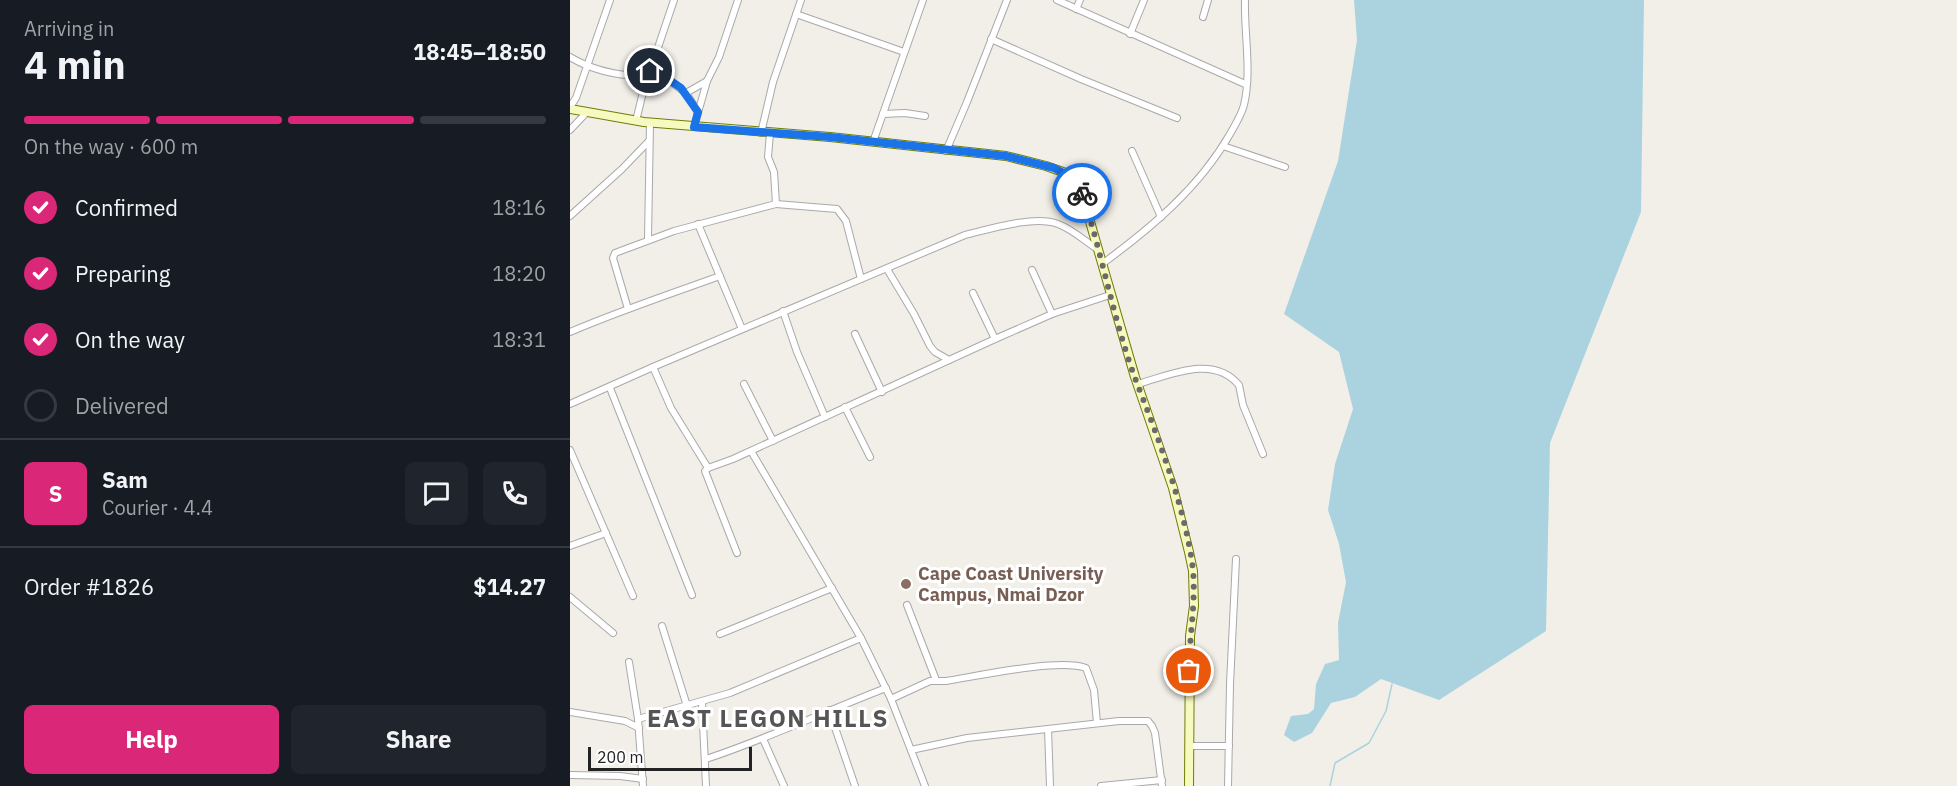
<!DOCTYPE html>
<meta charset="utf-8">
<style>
:root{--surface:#171b24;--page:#20242c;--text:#f1f3f6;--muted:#9ea1a6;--line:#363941;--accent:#db2777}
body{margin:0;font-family:"IBM Plex Sans",sans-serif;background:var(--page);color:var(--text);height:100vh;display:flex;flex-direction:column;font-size:22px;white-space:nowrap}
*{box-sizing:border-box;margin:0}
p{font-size:20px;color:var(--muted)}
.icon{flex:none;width:33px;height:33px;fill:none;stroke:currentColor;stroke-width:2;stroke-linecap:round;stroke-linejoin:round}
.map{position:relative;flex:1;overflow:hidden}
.details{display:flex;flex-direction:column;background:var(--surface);width:570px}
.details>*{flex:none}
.scale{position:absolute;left:18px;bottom:15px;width:164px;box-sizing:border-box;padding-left:6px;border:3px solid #222;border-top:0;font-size:16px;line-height:21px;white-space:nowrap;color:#222;-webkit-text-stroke:4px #fff;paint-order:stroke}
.pin{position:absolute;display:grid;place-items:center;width:51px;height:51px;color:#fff;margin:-26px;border:3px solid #fff;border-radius:50%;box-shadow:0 2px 6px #0007}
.courier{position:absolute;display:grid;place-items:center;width:60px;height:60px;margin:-30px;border:4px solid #1a73e8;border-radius:50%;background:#fff;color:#222;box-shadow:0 2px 8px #0007}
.headline em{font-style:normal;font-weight:700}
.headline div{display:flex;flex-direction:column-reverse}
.headline{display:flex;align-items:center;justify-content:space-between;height:102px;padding:0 24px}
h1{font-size:39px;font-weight:700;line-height:45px}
.bar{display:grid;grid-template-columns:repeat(4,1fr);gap:9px 6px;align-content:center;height:72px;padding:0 24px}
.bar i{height:8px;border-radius:4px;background:var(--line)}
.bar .active{background:var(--accent)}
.bar p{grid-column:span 4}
.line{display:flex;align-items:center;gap:15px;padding:0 24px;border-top:2px solid var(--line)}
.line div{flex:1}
.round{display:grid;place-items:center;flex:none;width:63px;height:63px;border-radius:9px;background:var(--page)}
ol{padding:0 24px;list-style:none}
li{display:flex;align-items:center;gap:18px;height:66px}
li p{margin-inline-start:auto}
li .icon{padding:6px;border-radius:50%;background:var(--accent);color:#fff;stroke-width:4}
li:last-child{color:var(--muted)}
li i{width:33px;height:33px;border:3px solid var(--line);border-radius:50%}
.cta{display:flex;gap:12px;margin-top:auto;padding:12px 24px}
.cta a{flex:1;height:69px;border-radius:9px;background:var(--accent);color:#fff;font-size:24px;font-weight:700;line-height:69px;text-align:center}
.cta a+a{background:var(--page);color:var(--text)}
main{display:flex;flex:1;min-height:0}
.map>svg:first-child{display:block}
.water{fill:#aad3df}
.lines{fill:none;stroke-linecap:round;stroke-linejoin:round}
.stream{stroke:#aad3df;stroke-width:1.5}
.street-casing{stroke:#a9a9a9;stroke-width:8}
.secondary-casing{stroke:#707d05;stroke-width:10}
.street{stroke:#fff;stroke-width:6}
.secondary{stroke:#f7fabf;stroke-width:8}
.done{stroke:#6b6a68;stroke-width:6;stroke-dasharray:0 10.8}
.route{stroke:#1a73e8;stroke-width:8}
.education-dot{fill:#8d6e63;stroke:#fff;stroke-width:2}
.labels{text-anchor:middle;stroke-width:6;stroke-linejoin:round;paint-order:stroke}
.education-label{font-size:18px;font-weight:bold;fill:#785e54;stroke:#fff;text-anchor:start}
.district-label{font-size:24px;font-weight:bold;letter-spacing:1.5px;fill:#555;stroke:#fff}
</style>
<main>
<section class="details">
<div class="headline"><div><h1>4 min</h1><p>Arriving in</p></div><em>18:45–18:50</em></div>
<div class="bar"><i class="active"></i><i class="active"></i><i class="active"></i><i></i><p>On the way · 600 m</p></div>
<ol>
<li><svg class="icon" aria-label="check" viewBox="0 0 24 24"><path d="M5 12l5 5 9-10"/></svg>Confirmed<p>18:16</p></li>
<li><svg class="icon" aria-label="check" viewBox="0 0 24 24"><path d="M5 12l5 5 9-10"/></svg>Preparing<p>18:20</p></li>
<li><svg class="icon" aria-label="check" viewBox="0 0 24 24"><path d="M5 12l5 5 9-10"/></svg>On the way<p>18:31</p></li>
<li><i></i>Delivered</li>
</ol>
<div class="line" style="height:108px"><b class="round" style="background:var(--accent);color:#fff">S</b><div><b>Sam</b><p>Courier · 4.4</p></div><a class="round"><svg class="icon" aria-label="chat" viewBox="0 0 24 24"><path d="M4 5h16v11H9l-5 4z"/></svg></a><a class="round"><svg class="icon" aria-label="phone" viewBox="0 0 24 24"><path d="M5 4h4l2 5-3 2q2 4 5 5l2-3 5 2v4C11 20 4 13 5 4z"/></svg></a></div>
<div class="line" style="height:78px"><div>Order #1826</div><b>$14.27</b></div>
<div class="cta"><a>Help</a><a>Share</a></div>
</section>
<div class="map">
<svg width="1387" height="786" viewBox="0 0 1387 786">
<rect width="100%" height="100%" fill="#f2efe9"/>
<path class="water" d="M784,0h290l-3,212 -91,231 -4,188 -107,69 -58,-21 -26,18 -24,6 -19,30 -18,9 -10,-7 7,-19 17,-2 6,-5 2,-25 9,-20 14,-4 -1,-37 8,-41 -7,-38 -11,-34 7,-46 18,-55 -14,-57 -55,-38 54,-153 19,-121z"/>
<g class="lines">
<path class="stream" d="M760,786l5,-23 34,-20 17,-32 6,-27"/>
<g class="street-casing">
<g id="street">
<path d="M487,0l188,84"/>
<path d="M506,9l4,-9"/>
<path d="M226,14l108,38"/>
<path d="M633,17l5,-17"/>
<path d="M560,34l14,-34"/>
<path d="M421,39l90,40 96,39"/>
<path d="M0,57c20,12 46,18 69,19 7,0 12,-4 19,-4l28,21 21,-12"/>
<path d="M116,93l12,19"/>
<path d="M0,107l6,-9 34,-98"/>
<path d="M313,114l22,-1 20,3"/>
<path d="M66,121l7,-29 31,-92"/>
<path d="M124,127l13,-46 12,-24 19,-57"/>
<path d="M0,130l17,-18"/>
<path d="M191,133l12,-51 28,-82"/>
<path d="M303,142l50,-142"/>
<path d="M653,146l62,21"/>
<path d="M376,151l21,-49 40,-102"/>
<path d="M562,151l29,66"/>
<path d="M206,204l61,5 9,12 15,58"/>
<path d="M0,216l52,-47 27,-28"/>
<path d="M128,224l44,105"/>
<path d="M78,239l2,-116"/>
<path d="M532,264c49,-36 97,-76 128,-130 5,-9 11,-18 14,-29 8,-34 0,-71 1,-105"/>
<path d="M317,269l27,45 16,32 5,6 14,8"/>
<path d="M462,270l20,44"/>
<path d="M403,293l22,46"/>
<path d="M58,309l-15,-51 2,-5 59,-22 102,-27 -2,-32 -6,-15 2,-24"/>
<path d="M213,311l14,41 28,65"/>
<path d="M0,332c49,-21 100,-38 150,-56"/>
<path d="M285,334l27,58"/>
<path d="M83,367l18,41 37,60"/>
<path d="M174,384l29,57"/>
<path d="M568,384c32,-9 75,-30 101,1l4,20 20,49"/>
<path d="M40,388l82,207"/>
<path d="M0,404l83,-37 312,-132c25,-6 69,-20 93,-11 14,5 27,17 39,25"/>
<path d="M275,407l25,50"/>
<path d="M0,450l63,146"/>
<path d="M181,451l110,187 30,61 34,87"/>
<path d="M138,468l25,-9 262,-120 57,-25 58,-19"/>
<path d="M138,468l-3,3 32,82"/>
<path d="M0,546l36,-13"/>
<path d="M0,597l43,36"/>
<path d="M337,605l29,75"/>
<path d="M92,626l25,80"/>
<path d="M150,634l112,-46"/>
<path d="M59,662l9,57"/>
<path d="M321,699l39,-18h16c32,-5 113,-23 140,-13l8,22 3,33"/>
<path d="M132,702l4,84"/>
<path d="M259,710l26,76"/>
<path d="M0,712l55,9 14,7"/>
<path d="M478,729l2,57"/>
<path d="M193,739l21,47"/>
<path d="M619,746h40"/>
<path d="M341,750l56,-12 152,-17h29l4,5 3,7 7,53"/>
<path d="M136,759c61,-20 120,-48 180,-71"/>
<path d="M0,775l50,1 23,3"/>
<path d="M73,786l-5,-67 92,-26 131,-55"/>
<path d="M531,786l61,-6"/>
<path d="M658,786l2,-102 6,-125"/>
</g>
</g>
<g class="secondary-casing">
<path id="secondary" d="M0,109l74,13 186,15 176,19 40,10 17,6 14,12 5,10 53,183 38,111 16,64 4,19 1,35 -4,30 -1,150"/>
</g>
<use href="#street" class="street"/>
<use href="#secondary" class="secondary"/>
</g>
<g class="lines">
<path class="done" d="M512,193c20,60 31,125 53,185 22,57 51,131 58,192 3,34 -4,68 -4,101"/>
<path class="route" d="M80,71l-1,3 9,-2 23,16 17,24 -4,15 136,10 176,19 48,12 15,8 8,7 5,10"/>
</g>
<circle class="education-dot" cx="336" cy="584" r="6"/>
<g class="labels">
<g class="education-label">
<text x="348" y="580">Cape Coast University<tspan x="348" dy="21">Campus, Nmai Dzor</tspan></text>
</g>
<g class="district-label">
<text x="198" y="727">EAST LEGON HILLS</text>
</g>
</g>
</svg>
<div class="scale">200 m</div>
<div class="pin" style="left:619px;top:671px;background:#ea580c"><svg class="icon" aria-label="bag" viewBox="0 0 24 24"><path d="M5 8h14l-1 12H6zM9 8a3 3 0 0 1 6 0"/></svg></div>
<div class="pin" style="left:80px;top:71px;background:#1f2937"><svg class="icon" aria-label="home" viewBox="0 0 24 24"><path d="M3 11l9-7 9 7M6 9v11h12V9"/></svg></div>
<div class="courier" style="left:512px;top:193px"><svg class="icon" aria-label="bike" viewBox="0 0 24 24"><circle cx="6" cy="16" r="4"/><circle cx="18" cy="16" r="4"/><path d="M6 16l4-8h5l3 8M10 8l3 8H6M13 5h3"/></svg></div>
</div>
</main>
